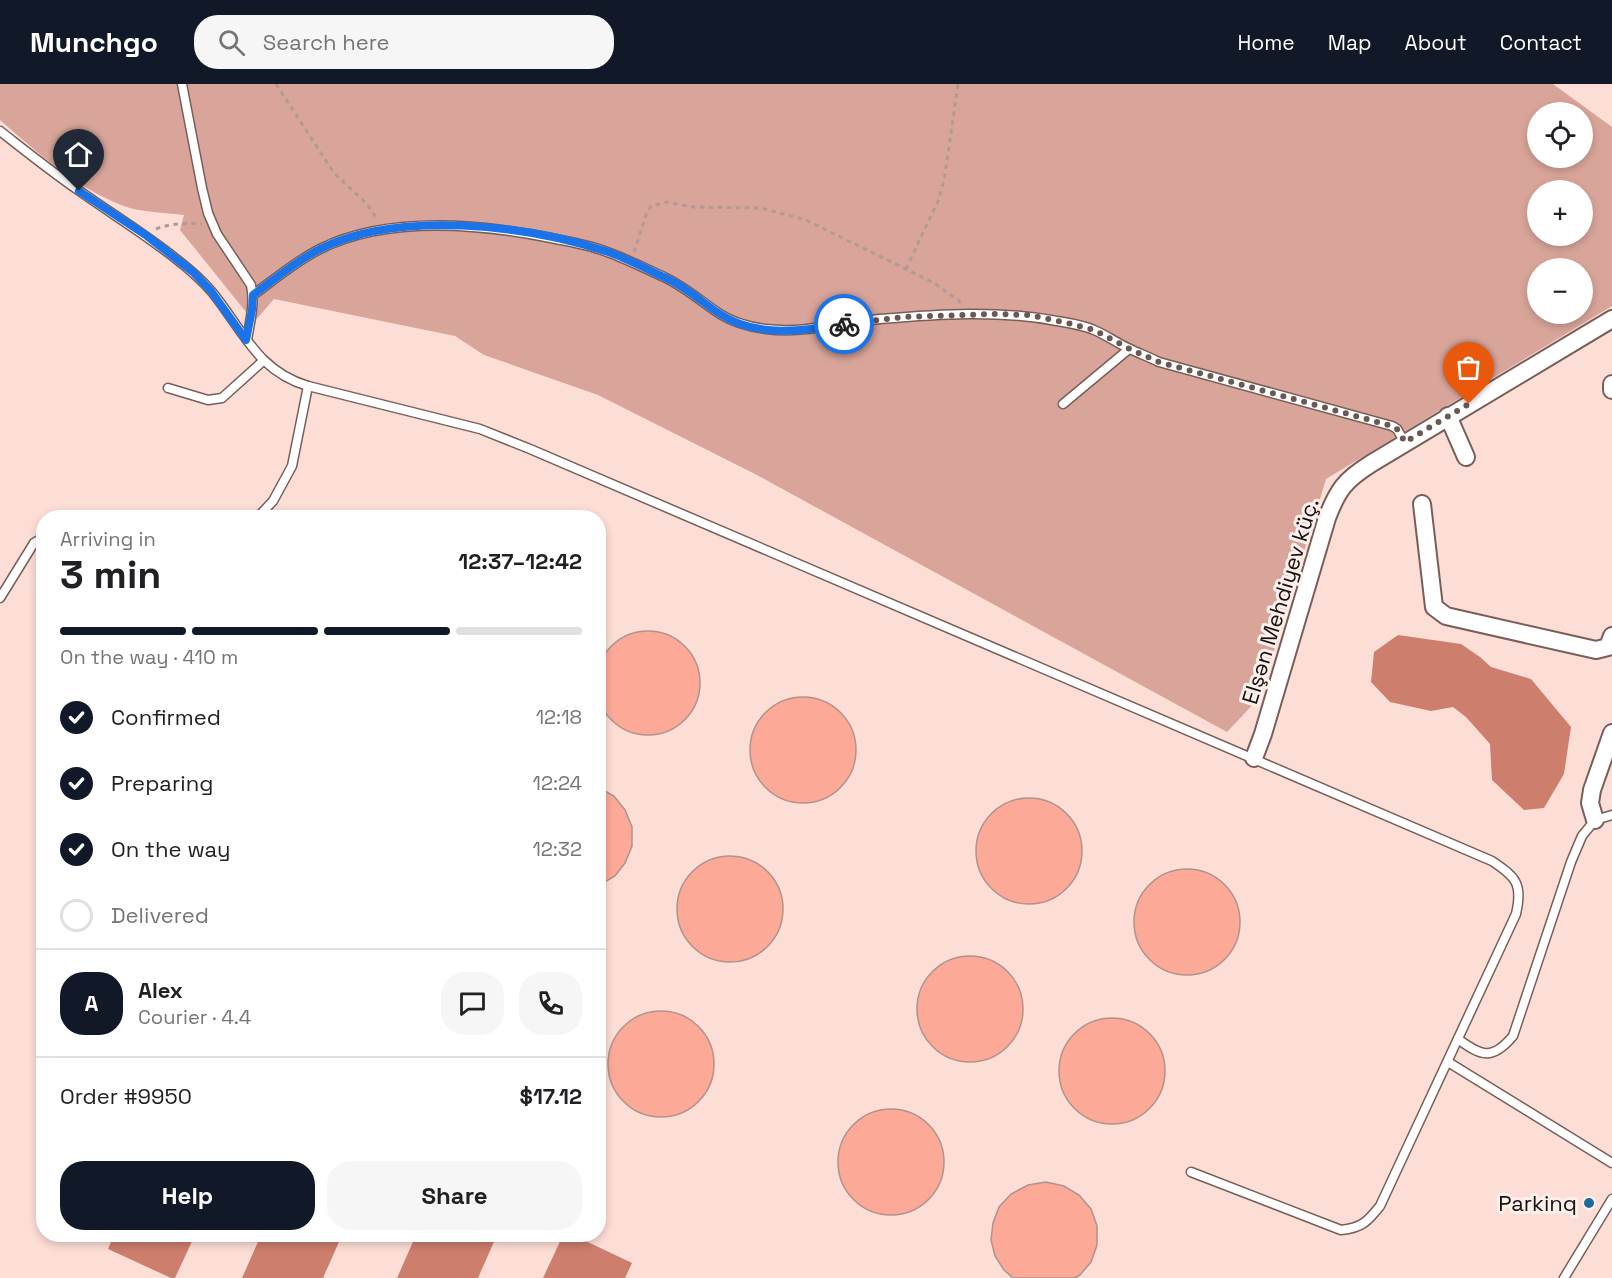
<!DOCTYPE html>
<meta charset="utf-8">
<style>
:root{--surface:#fff;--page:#f6f6f6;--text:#202124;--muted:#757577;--line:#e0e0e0;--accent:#111827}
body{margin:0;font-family:"Space Grotesk",sans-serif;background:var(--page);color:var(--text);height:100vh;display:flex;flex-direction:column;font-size:22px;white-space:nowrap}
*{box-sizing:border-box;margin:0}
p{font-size:20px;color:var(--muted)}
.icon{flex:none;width:33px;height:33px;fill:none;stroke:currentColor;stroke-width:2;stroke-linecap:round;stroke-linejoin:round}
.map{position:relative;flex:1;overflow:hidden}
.details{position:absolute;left:36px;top:426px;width:570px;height:732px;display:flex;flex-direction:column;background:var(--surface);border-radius:24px;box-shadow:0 3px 9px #0003}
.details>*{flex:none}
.fabs{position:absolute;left:1527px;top:18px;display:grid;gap:12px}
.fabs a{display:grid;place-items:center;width:66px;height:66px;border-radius:50%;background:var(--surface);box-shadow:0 3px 9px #0003;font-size:30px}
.pin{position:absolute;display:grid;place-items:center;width:51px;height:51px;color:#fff;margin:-62px -26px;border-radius:50% 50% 50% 0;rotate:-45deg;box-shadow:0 0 6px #0007}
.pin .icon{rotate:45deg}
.courier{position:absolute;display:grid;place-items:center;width:60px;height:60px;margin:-30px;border:4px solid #1a73e8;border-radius:50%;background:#fff;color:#222;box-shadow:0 2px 8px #0007}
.overview em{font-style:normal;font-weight:700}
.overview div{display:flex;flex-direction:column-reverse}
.overview{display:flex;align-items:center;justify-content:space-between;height:102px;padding:0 24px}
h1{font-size:39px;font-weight:700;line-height:45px}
.bar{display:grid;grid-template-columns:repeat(4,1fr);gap:9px 6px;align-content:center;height:72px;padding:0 24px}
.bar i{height:8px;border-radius:4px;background:var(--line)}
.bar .on{background:var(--accent)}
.bar p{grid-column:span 4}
.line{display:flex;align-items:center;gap:15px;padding:0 24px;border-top:2px solid var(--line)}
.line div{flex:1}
.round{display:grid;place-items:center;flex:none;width:63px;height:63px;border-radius:24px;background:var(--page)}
ol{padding:0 24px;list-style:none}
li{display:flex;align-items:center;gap:18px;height:66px}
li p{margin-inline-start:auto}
li .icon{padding:6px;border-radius:50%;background:var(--accent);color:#fff;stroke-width:4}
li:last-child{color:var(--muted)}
li i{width:33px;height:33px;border:3px solid var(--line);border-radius:50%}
.button{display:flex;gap:12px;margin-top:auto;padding:12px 24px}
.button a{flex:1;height:69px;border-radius:24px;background:var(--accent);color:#fff;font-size:24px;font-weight:700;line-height:69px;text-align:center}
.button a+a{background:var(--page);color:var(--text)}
header{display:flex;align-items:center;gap:36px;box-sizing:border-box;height:84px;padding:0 30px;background:var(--accent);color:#fff}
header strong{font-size:28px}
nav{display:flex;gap:33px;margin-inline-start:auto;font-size:21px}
.search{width:420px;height:54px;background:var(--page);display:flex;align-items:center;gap:15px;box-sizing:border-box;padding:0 21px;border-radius:24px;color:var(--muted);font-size:22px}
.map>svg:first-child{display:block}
.green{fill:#d9a59a;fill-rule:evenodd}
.water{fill:#cd7e6d}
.building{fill:#fca997;stroke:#af938c;stroke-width:1.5}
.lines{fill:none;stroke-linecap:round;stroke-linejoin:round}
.lane-casing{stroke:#795e58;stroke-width:11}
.street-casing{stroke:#795e58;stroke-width:20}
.path{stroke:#b29a94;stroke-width:3;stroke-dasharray:4.5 4.5;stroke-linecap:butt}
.lane{stroke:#fff;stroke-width:8}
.street{stroke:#fff;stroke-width:16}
.done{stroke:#695854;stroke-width:6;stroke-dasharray:0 10.8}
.route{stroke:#1a73e8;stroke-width:8}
.poi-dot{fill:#1d6a9c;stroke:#fcf0ed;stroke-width:2}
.labels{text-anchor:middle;stroke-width:6;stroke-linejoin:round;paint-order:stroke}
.street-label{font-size:22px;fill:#1a100e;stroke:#fcf0ed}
.poi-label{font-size:22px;fill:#1a100e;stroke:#fcf0ed;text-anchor:end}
</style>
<header>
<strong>Munchgo</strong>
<div class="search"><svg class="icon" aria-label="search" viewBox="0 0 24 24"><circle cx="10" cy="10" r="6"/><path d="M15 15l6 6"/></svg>Search here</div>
<nav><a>Home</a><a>Map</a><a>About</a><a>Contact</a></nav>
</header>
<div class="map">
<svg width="1612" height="1194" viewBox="0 0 1612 1194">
<rect width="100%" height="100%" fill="#fdded6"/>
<path class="green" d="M0,0h1553l59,43v179l-286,173 -66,218 -33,35 -472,-258 -157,-79 -114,-40 -29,-19 -181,-37 -20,23 -74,-92 4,-15c-17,-2 -45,-3 -60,-9 -48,-18 -86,-53 -124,-86zM1538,28h44v46h-44zM1538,106h44v46h-44zM1538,184h44v46h-44z"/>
<g class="water">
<path d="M1398,551l63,9 19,13 11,10 40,12 40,48 -7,47 -20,34 -20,2 -32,-30 -2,-36 -24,-27 -13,-10 -22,4 -41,-9 -19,-20 3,-30z"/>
<path d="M114,1151v-1l81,1 -20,43h-4l-63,-29z"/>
<path d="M261,1151v-1l81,1 -19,43h-81z"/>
<path d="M416,1151v-1l81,1 -19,43h-81z"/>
<path d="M563,1151h10l59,28 -7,15h-82z"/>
</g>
<g class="building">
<circle cx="648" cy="599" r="52"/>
<circle cx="803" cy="666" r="53"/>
<path d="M598,703l16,9 11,14 7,17v19l-7,17 -10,13 -17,10z"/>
<circle cx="1029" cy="767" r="53"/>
<circle cx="730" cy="825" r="53"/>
<circle cx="1187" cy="838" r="53"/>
<circle cx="970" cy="925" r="53"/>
<circle cx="661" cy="980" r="53"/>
<circle cx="1112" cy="987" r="53"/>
<circle cx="891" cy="1078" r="53"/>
<path d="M1046,1098l18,4 15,9 12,14 6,17v19l-6,17 -11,13 -5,3h-62l-9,-8 -9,-14 -4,-16 2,-17 6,-16 12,-13 17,-9z"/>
</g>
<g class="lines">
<g class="lane-casing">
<g id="lane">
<path d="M182,0l20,104 6,25 9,21 34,51c4,19 -1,36 -4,55"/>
<path d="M0,47c27,21 53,42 81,61 31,22 64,42 94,66 13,10 26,21 37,34 31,38 45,79 96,94l172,43 50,20 962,412c24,16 31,23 24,53l-136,292c-12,15 -18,22 -39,24l-150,-58"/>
<path d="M253,211c22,-16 43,-34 67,-46 68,-34 160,-25 231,-11 19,4 39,7 56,14 20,7 39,17 57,25 21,10 38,25 56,37 14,9 30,13 46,15 38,5 76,-7 114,-10 59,-5 119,-9 177,2 12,2 26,4 37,9 12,5 23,13 34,18 10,5 21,9 31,14l233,64 5,3 8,14"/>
<path d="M168,304l40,12 14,-2 41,-37"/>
<path d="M1063,320l66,-55"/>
<path d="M257,434l16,-17 19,-35 16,-80"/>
<path d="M0,514l34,-55 10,-6"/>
<path d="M1458,955c23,17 34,22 55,-3l58,-174 11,-26 13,-16 17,-5"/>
<path d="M1448,978l164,101"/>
<path d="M1564,1194l48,-79"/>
</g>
</g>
<g class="street-casing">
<g id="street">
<path d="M1612,300v6"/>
<path d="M1448,332l18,41"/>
<path d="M1422,420l12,103 12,9 150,34 12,-3 4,-11"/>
<path d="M1254,674l9,-24 64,-216c11,-29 18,-38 45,-55l240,-144"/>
<path d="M1595,736l-5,-17 2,-13 20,-57"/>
</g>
</g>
<g class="path">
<path d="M276,0l58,89 33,31 10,15"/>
<path d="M156,145c15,-6 30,-6 46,-5"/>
<path d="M634,168l12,-37 5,-9 16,-4 26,5 68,1 45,12 128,63 24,17 3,3"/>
<path d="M906,185l32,-68 6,-20 14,-97"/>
</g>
<use href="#lane" class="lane"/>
<use href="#street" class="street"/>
</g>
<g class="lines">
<path class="done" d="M844,240l60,-7 88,-3 37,1 43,9 22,6 36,19 29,13 233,64 5,3 8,13 64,-38"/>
<path class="route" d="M79,107l68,45 46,36 18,19 35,49 6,-30 1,-15c22,-16 43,-34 67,-46 78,-39 206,-24 285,2 22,7 43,19 63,28 19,9 35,24 52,35 36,24 85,17 124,10"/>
</g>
<circle class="poi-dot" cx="1589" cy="1119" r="6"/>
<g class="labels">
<g class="street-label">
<text transform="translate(1280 517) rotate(-73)" y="8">Elşən Mehdiyev küç.</text>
</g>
<g class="poi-label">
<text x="1577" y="1127">Parkinq</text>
</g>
</g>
</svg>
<div class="fabs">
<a><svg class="icon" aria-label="locate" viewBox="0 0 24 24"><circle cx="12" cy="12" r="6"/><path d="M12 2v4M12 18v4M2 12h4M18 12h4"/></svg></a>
<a>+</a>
<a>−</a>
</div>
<div class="pin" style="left:1469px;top:320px;background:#ea580c"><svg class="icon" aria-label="bag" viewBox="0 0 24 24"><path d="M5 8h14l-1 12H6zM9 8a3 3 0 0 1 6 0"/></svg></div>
<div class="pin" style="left:79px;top:107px;background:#1f2937"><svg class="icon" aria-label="home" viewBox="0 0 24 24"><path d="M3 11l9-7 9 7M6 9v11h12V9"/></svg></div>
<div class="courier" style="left:844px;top:240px"><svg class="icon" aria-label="bike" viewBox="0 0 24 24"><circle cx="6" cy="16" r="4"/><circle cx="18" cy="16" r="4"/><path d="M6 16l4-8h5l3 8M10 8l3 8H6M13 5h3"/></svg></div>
<section class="details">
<div class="overview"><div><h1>3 min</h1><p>Arriving in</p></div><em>12:37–12:42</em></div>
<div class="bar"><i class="on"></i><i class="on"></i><i class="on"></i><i></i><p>On the way · 410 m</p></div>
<ol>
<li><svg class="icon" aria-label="check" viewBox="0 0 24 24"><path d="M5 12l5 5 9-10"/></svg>Confirmed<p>12:18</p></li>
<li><svg class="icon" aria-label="check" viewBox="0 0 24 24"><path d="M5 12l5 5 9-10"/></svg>Preparing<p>12:24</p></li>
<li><svg class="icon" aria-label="check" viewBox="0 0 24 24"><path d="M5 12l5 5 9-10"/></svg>On the way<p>12:32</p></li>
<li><i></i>Delivered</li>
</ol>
<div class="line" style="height:108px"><b class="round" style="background:var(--accent);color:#fff">A</b><div><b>Alex</b><p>Courier · 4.4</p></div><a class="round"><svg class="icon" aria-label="chat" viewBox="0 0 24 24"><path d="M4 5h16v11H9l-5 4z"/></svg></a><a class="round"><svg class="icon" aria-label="phone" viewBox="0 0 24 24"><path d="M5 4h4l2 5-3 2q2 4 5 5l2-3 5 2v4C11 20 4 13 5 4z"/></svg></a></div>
<div class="line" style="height:78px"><div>Order #9950</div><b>$17.12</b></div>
<div class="button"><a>Help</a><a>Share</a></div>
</section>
</div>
